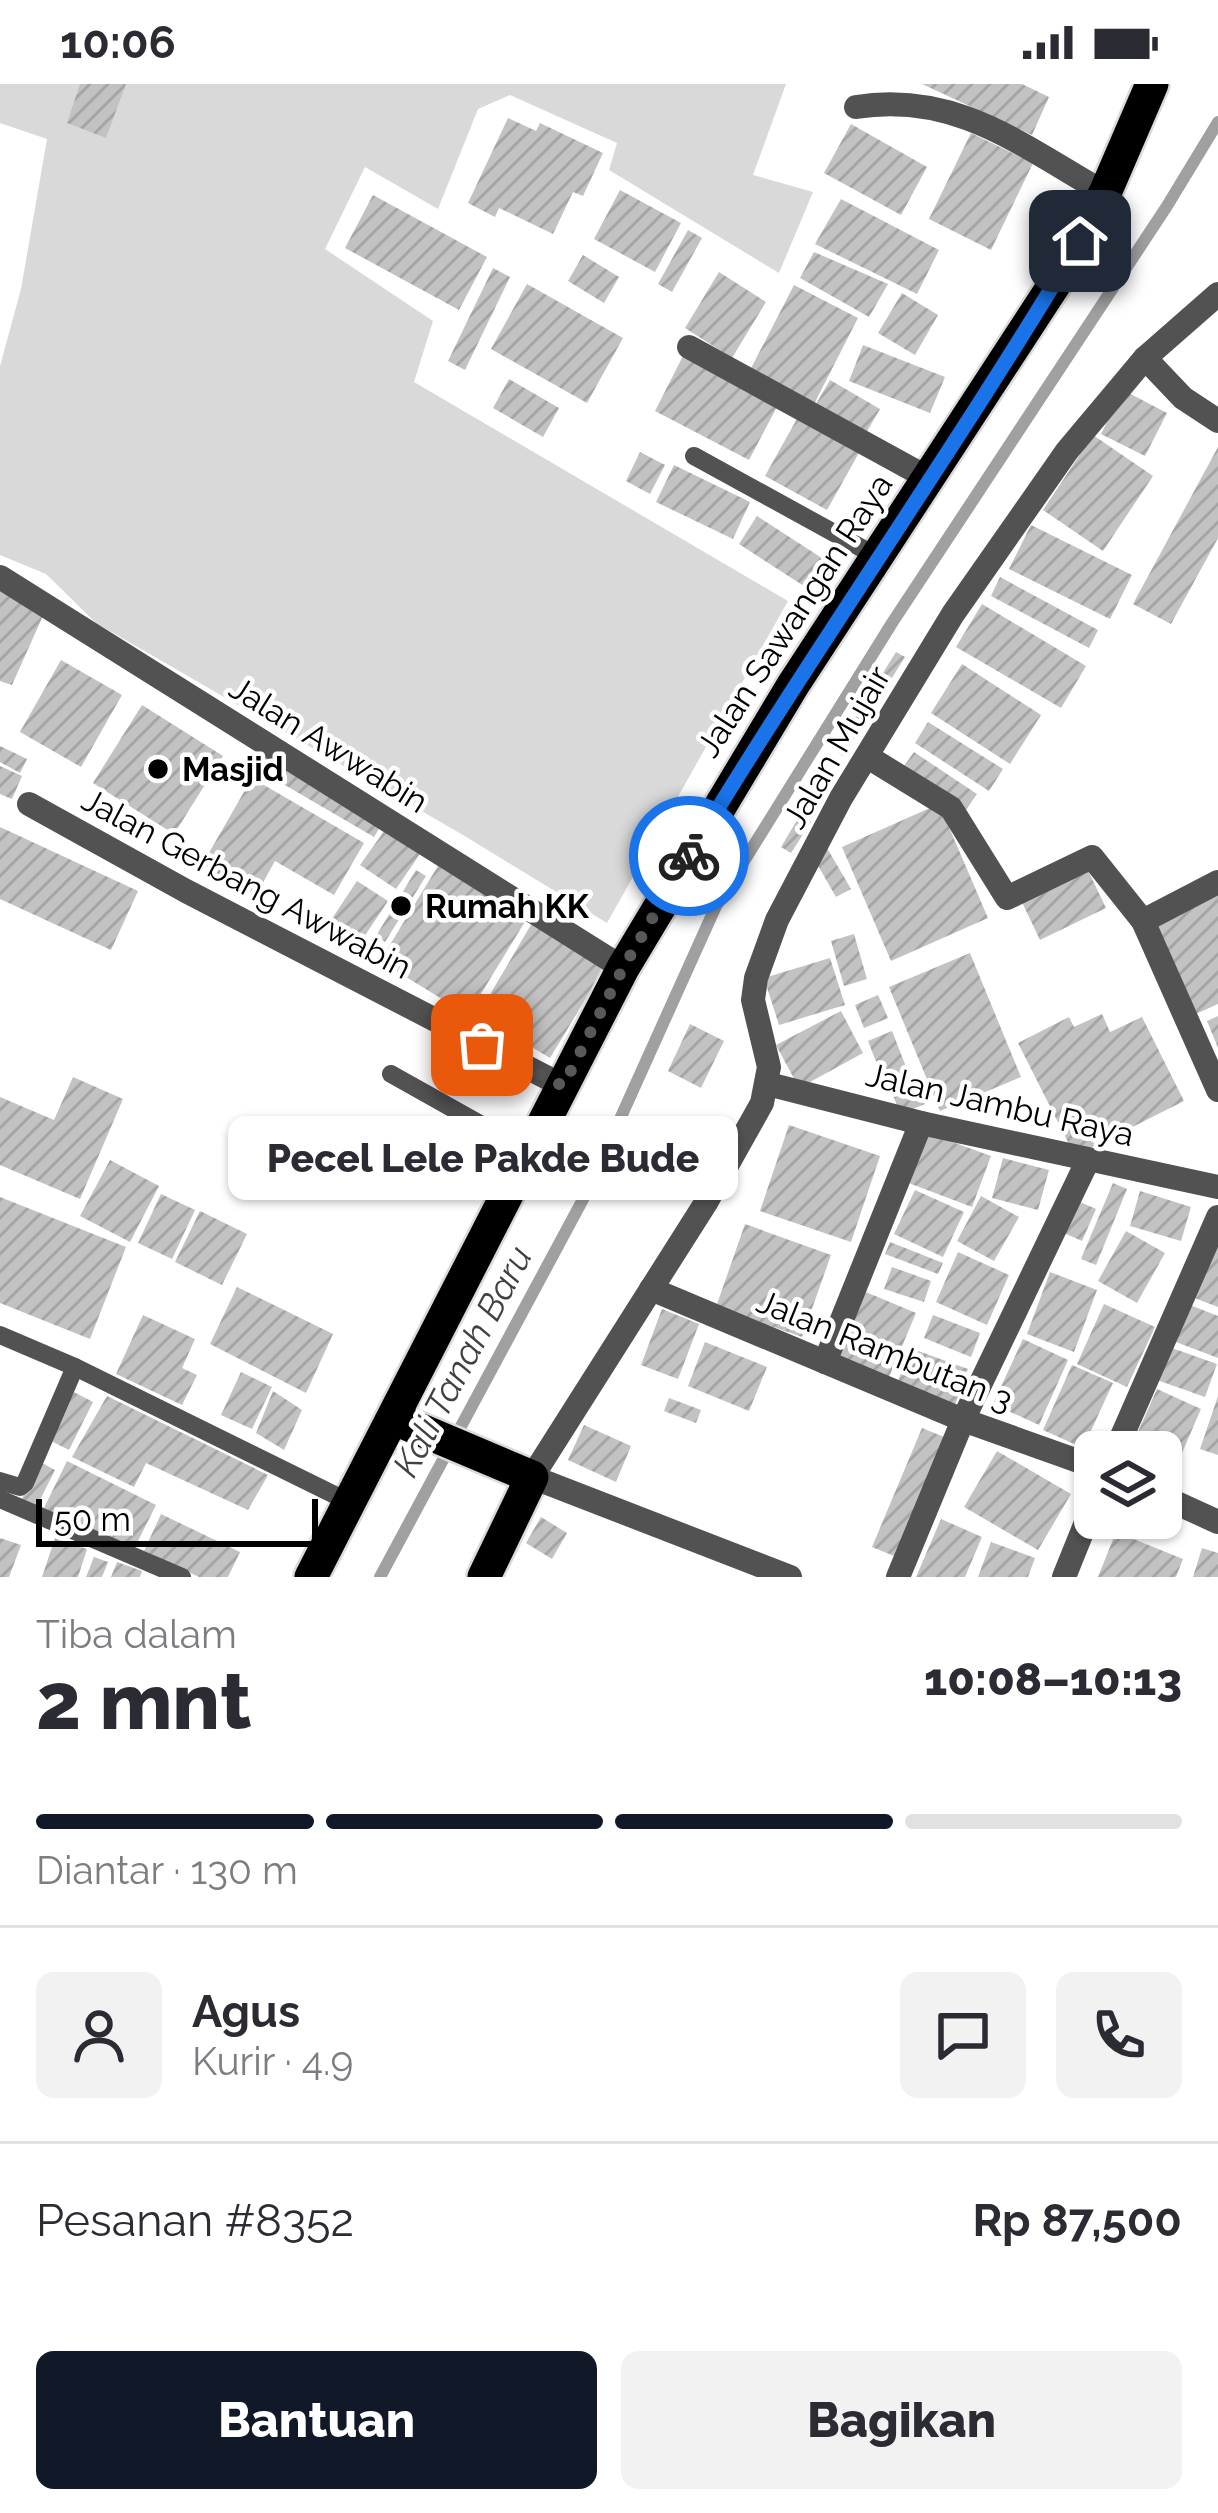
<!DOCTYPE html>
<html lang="id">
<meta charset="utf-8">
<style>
:root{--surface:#fff;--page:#f2f2f3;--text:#2b2b33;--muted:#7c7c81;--line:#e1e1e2;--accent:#111827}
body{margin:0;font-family:Raleway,sans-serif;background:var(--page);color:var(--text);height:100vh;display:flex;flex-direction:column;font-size:45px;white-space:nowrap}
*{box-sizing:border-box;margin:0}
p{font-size:39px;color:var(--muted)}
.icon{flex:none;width:66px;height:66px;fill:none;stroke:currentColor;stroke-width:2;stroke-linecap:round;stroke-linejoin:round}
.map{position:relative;height:1493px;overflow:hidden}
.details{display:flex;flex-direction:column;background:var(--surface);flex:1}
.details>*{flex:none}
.controls{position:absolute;left:1074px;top:1347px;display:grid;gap:24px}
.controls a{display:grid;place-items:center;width:108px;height:108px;border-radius:18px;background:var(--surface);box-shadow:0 3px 9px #0004;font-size:60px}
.scale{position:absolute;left:36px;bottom:30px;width:282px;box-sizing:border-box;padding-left:12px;border:6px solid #000;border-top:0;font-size:33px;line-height:42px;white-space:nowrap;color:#000;-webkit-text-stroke:9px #fff;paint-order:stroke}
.pin{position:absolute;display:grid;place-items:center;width:102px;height:102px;color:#fff;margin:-51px;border-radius:24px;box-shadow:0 6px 18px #0006}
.courier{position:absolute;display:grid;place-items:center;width:120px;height:120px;margin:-60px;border:9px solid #1a73e8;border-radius:50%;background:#fff;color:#222;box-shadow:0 3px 15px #0007}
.bubble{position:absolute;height:84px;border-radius:18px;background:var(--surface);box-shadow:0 3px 9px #0004;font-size:39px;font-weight:800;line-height:84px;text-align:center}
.headline em{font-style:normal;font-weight:800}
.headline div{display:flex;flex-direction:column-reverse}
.headline{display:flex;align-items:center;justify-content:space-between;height:204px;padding:0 36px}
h1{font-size:78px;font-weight:800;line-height:90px}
.bar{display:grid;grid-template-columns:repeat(4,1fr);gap:18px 12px;align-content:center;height:144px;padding:0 36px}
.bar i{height:15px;border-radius:9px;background:var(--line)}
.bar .selected{background:var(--accent)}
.bar p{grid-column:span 4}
.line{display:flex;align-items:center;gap:30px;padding:0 36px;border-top:3px solid var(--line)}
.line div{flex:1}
.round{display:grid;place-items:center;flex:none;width:126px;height:126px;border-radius:18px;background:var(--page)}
.primary-button{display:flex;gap:24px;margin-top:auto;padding:24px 36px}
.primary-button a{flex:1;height:138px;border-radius:18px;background:var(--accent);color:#fff;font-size:48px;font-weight:800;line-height:138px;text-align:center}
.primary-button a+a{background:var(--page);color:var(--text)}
.status{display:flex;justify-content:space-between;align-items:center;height:84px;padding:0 60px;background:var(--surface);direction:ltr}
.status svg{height:33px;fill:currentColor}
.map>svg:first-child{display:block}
.green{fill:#d9d9d9}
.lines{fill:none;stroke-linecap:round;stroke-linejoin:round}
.stream{stroke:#a0a0a0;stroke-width:12}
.building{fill:url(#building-hatch)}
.trunk-casing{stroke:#dbdbdb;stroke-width:38}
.service{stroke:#525252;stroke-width:18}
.minor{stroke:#525252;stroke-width:24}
.trunk{stroke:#000;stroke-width:33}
.done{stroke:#595959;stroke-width:12;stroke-dasharray:0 21.6}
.route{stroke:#1a73e8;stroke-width:15}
.poi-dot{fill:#000;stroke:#fff;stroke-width:4.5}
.labels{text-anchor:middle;stroke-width:9;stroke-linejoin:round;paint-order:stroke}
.street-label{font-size:33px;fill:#000;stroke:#fff}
.poi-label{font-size:33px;font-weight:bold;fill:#000;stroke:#fff;text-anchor:start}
.water-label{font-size:36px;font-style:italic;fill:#414141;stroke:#fff}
</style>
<div class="status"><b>10:06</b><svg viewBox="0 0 49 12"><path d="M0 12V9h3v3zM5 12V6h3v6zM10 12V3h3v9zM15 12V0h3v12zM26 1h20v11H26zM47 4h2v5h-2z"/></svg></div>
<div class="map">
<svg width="1218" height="1493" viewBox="0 0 1218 1493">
<defs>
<pattern id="building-hatch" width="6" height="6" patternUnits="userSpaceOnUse" patternTransform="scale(3)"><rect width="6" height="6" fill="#c2c2c2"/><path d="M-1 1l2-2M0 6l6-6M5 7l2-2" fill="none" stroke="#a5a5a5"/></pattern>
</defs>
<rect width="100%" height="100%" fill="#fff"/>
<path class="green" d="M0,0h786l-33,91 60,17 -34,81 -170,-103 8,-27 -107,-48 -32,14 -40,100 -73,-42 -40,82 108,72 -19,61 374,219 -181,322 -144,-88 -367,-212 -50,-49 -46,-19v-189l21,-77 26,-150 -47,-16z"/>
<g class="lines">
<path class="stream" d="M380,1493l208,-387 128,-284 176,-283 275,-417 51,-84"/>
</g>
<g class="building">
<path d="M80,0h46l-20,54 -39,-15z"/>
<path d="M922,0h100l27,13 -17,38z"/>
<path d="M508,34l28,13 4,-8 63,30 -20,43 -10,-4 -20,42 -54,-26 -4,9 -27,-14z"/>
<path d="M851,40l76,43 -26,48 -77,-42z"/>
<path d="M971,49l62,30 -42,87 -62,-31z"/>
<path d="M620,106l61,33 -26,49 -61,-33z"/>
<path d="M373,111l114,62 -28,53 -114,-62z"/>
<path d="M841,115l98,51 -22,44 -102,-50z"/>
<path d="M688,146l14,8 -30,54 -14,-8z"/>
<path d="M814,168l74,32 -19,33 -69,-39z"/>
<path d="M583,171l36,22 -15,26 -36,-22z"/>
<path d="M493,184l17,9 -45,93 -17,-9z"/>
<path d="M719,188l47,30 -34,56 -47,-30z"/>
<path d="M527,200l96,54 -36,65 -96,-54z"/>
<path d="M794,201l64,33 -47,92 -64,-34z"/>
<path d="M902,209l36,22 -23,40 -37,-22z"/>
<path d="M863,261l82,32 -15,36 -81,-32z"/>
<path d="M684,270l95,49 -30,57 -94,-49z"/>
<path d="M509,295l50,29 -16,29 -50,-29z"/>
<path d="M830,296l50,29 -14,24 -50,-29z"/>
<path d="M1123,306l44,23 -22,43 -44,-22z"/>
<path d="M798,333l62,34 -33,59 -62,-34z"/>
<path d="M1093,351l60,41 -50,75 -60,-41z"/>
<path d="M1218,363v91l-47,86 -38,-20z"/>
<path d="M640,368l25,13 -15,29 -24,-13z"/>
<path d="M674,381l76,37 -17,37 -77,-37z"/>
<path d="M757,432l71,46 -18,28 -71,-46z"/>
<path d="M1031,441l101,50 -22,44 -101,-50z"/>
<path d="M1000,493l98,53 -9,18 -98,-52z"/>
<path d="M0,502l46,23 -34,76 -12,-4z"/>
<path d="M982,520l104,62 -25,42 -105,-61z"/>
<path d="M896,568l9,5 -62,99 -8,-6z"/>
<path d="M61,576l61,35 -41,72 -61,-35z"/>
<path d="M962,580l79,51 -31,49 -79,-51z"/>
<path d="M142,621l81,51 -49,78 -81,-51z"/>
<path d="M928,638l75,47 -14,22 -74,-48z"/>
<path d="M0,662l27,13 -7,14 -20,-11z"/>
<path d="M263,668l120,70 -9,15 -120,-70z"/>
<path d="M914,668l63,42 -12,17 -63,-42z"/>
<path d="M0,682l22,10 -10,23 -12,-5z"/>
<path d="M252,694l112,65 -30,52 -59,-34 -19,34 -54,-30z"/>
<path d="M939,720l49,114 -97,43 -49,-114z"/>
<path d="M800,731l11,7 -20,31 -10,-6z"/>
<path d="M0,743l138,64 -27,59 -111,-51z"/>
<path d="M387,743l35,24 -26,38 -36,-24z"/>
<path d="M827,764l24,41 -15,8 -23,-40z"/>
<path d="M1085,780l21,44 -66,32 -21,-44z"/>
<path d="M438,782l88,54 -58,95 -88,-54z"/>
<path d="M416,786l10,6 -41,66 -9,-6z"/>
<path d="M357,797l31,20 -28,42 -31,-20z"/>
<path d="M1218,811v109l-29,13 -40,-91z"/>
<path d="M532,839l73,44 -55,91 -72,-43z"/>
<path d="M854,850l13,45 -23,7 -13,-45z"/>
<path d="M970,869l51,124 -81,34 -51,-124z"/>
<path d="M830,874l15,47 -66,20 -15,-47z"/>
<path d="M878,911l10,23 -24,10 -9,-23z"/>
<path d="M841,927l22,42 -64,35 -23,-43z"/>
<path d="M1102,930l8,18 32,-15 42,84 -109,55 -57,-113 51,-26 5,10z"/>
<path d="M1218,932v32l-11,-27z"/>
<path d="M690,940l34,17 -23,47 -33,-17z"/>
<path d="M892,947l18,46 -24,10 -18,-46z"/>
<path d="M477,974l19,17 -10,16 -23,-12z"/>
<path d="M73,993l50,22 -43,100 -80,-34v-68l54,23z"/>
<path d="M916,999l9,21 -25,10 -8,-22z"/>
<path d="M789,1041l91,31 -29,86 -91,-31z"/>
<path d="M666,1047l29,10 -2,6 -29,-11z"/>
<path d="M925,1048l66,24 -19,51 -66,-25z"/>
<path d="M1003,1074l46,12 -11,40 -46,-12z"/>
<path d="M110,1076l49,26 -29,56 -50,-26z"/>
<path d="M1113,1099l14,6 -31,76 -15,-6z"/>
<path d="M915,1106l49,22 -21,45 -49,-23z"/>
<path d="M1140,1107l51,16 -10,34 -51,-15z"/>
<path d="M161,1110l34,16 -23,49 -34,-16z"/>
<path d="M981,1112l38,21 -25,44 -37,-20z"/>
<path d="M0,1113l126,50 -36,92 -90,-36z"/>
<path d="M1071,1114l25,11 -14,32 -25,-11z"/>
<path d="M200,1127l47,23 -25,51 -47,-23z"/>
<path d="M745,1140l86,31 -29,82 -86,-30z"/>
<path d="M1126,1147l39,22 -28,50 -39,-22z"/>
<path d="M1218,1147v76l-26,-10z"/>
<path d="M890,1158l53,21 -5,11 -53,-20z"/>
<path d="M958,1168l51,23 -22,50 -51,-23z"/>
<path d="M892,1183l39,14 -7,21 -40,-13z"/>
<path d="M1050,1188l47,18 -23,62 -47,-18z"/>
<path d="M237,1203l96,47 -27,59 -96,-49z"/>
<path d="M861,1206l55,23 -27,64 -54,-23z"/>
<path d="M1104,1220l51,23 -28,60 -50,-23z"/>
<path d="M1190,1221l28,11v42l-42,-16z"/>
<path d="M662,1225l37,15 -21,55 -37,-14z"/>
<path d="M143,1231l52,24 -13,29 15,7 -15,30 -66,-31z"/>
<path d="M933,1231l47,18 -9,24 -47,-19z"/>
<path d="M1023,1255l45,21 -29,65 -46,-21z"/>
<path d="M705,1258l62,25 -18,44 -61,-25z"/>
<path d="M1169,1263l48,17 -12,33 -48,-17z"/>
<path d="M910,1264l58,21 -13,36 -58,-21z"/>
<path d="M1072,1281l41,18 -30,65 -40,-18z"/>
<path d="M241,1288l31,15 -20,42 -31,-14z"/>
<path d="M1157,1305l44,20 -29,67 -11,-5v-19h-32z"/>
<path d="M72,1307l21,11 -24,48 -22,-11z"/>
<path d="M273,1307l29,19 -18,40 -28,-17z"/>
<path d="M107,1312l161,79 -20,35 -102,-47 -12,24 -62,-30z"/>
<path d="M1218,1312v59l-18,-6z"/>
<path d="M669,1314l32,12 -5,13 -32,-12z"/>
<path d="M584,1341l47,21 -15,36 -48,-22z"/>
<path d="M922,1344l27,11 -50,119 -27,-11z"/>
<path d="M997,1367l74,43 -33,56 -74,-43z"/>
<path d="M67,1377l89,44 -23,46 -89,-43z"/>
<path d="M40,1378l15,8 -19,38 -15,-7z"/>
<path d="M161,1430l79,38 -12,25h-29l-55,-26z"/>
<path d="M541,1433l26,16 -15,26 -26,-16z"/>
<path d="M941,1435l41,18 -17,40h-49z"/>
<path d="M1116,1448l67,27 -7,18h-78z"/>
<path d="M0,1454l21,7 -12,32h-9z"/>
<path d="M55,1454l32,11 -9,28h-36z"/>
<path d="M991,1458l44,16 -7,19h-50z"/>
<path d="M1202,1464l16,5v24h-25z"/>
<path d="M94,1473l14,5 -6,15h-16z"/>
<path d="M117,1478l25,9 -2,6h-29z"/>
</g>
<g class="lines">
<g class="trunk-casing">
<g id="trunk">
<path d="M395,1335l137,58 -48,100"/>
<path d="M311,1493l312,-609 170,-283 261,-400 51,-92 47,-109"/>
</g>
</g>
<g class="service">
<path d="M694,372l182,100"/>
<path d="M391,990l139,78"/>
<path d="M0,1251l75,32 276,136"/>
<path d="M0,1397l20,6 5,-4 50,-116"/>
<path d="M0,1415l182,78"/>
</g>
<g class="minor">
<path d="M856,23c100,-16 166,39 249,86"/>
<path d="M689,263l239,131"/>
<path d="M1145,274l38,40 35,23"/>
<path d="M0,493l623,391"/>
<path d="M868,673l83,51 56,90 85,-41 51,64 75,169"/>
<path d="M29,720l157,87 377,195"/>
<path d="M1143,837l75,-39"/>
<path d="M768,1000l153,39 297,64"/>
<path d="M651,1205l312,131 132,47"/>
<path d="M825,1278l96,-239"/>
<path d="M1115,1368l103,-235"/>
<path d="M1161,1412l57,26"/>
<path d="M790,1493l-258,-100 175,-276 55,-98 7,-36 -16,-67 3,-22 21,-58 64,-122 112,-184 114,-163 78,-93 73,-64"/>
<path d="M898,1493l65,-157 125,-260"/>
<path d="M1064,1493l31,-77"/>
</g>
<use href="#trunk" class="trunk"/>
</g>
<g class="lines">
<path class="done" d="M482,961l81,41 60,-118 66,-112"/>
<path class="route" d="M689,772c125,-208 267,-407 391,-615"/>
</g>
<g class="poi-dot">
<circle cx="158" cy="685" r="12"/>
<circle cx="401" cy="822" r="12"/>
</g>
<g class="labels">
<g class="street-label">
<text transform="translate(794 531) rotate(-57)" y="12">Jalan Sawangan Raya</text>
<text transform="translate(329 660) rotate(32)" y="12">Jalan Awwabin</text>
<text transform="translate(836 663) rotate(-60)" y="12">Jalan Mujair</text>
<text transform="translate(247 799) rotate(28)" y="12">Jalan Gerbang Awwabin</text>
<text transform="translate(1000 1020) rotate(13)" y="12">Jalan Jambu Raya</text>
<text transform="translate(885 1266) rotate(22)" y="12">Jalan Rambutan 3</text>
</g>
<g class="poi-label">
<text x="182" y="697">Masjid</text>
<text x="425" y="834">Rumah KK</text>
</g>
<g class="water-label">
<text transform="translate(462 1277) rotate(-62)" y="13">Kali Tanah Baru</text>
</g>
</g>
</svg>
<div class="controls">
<a><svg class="icon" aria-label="layers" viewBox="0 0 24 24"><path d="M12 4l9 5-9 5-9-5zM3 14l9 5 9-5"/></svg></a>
</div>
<div class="scale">50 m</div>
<div class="pin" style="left:482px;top:961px;background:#ea580c"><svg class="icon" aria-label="bag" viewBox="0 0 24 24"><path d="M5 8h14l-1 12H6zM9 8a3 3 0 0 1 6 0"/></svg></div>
<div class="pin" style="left:1080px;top:157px;background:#1f2937"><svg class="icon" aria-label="home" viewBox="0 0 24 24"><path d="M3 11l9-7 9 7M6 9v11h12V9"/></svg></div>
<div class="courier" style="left:689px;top:772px"><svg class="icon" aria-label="bike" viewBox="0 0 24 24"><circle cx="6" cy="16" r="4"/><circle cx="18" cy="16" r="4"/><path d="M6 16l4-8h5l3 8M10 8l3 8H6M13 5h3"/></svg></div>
<div class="bubble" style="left:228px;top:1032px;width:510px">Pecel Lele Pakde Bude</div>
</div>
<section class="details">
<div class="headline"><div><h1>2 mnt</h1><p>Tiba dalam</p></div><em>10:08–10:13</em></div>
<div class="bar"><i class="selected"></i><i class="selected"></i><i class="selected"></i><i></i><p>Diantar · 130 m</p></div>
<div class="line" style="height:216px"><a class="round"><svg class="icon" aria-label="person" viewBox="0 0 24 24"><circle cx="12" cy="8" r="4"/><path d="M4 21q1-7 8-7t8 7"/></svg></a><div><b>Agus</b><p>Kurir · 4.9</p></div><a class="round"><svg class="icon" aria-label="chat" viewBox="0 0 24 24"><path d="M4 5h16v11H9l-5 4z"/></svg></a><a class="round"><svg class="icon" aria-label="phone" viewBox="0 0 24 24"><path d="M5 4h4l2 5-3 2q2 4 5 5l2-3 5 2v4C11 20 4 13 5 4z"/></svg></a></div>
<div class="line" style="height:156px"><div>Pesanan #8352</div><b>Rp 87,500</b></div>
<div class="primary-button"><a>Bantuan</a><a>Bagikan</a></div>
</section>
